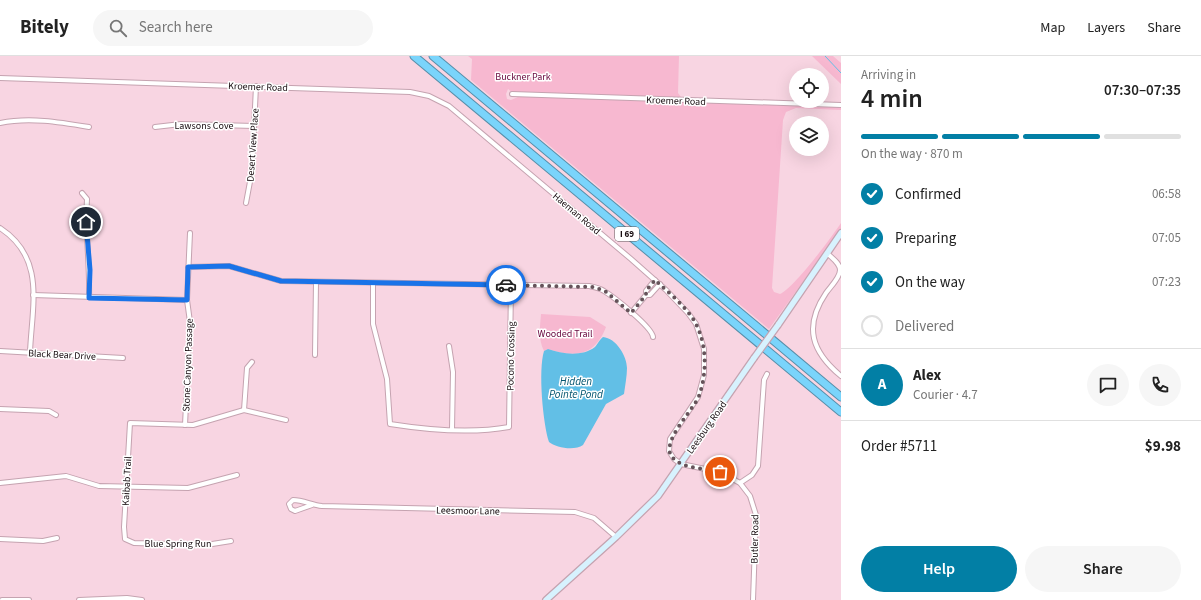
<!DOCTYPE html>
<meta charset="utf-8">
<style>
:root{--surface:#fff;--page:#f6f6f6;--text:#222;--muted:#767676;--line:#e0e0e0;--accent:#027fa5}
body{margin:0;font-family:"Source Sans 3",sans-serif;background:var(--page);color:var(--text);height:100vh;display:flex;flex-direction:column;font-size:15px;white-space:nowrap}
*{box-sizing:border-box;margin:0}
p{font-size:13px;color:var(--muted)}
.icon{flex:none;width:22px;height:22px;fill:none;stroke:currentColor;stroke-width:2;stroke-linecap:round;stroke-linejoin:round}
.map{position:relative;flex:1;overflow:hidden}
.drawer{display:flex;flex-direction:column;background:var(--surface);width:360px}
.drawer>*{flex:none}
.buttons{position:absolute;left:789px;top:12px;display:grid;gap:8px}
.buttons a{display:grid;place-items:center;width:40px;height:40px;border-radius:50%;background:var(--surface);box-shadow:0 4px 16px #0002;font-size:20px}
.pin{position:absolute;display:grid;place-items:center;width:34px;height:34px;color:#fff;margin:-17px;border:2px solid #fff;border-radius:50%;box-shadow:0 1px 4px #0007}
.courier{position:absolute;display:grid;place-items:center;width:40px;height:40px;margin:-20px;border:3px solid #1a73e8;border-radius:50%;background:#fff;color:#222;box-shadow:0 1px 5px #0007}
.overview em{font-style:normal;font-weight:600}
.overview div{display:flex;flex-direction:column-reverse}
.overview{display:flex;align-items:center;justify-content:space-between;height:68px;padding:0 20px}
h1{font-size:26px;font-weight:600;line-height:30px}
.bar{display:grid;grid-template-columns:repeat(4,1fr);gap:6px 4px;align-content:center;height:48px;padding:0 20px}
.bar i{height:5px;border-radius:3px;background:var(--line)}
.bar .selected{background:var(--accent)}
.bar p{grid-column:span 4}
.line{display:flex;align-items:center;gap:10px;padding:0 20px;border-top:1px solid var(--line)}
.line div{flex:1}
.round{display:grid;place-items:center;flex:none;width:42px;height:42px;border-radius:21px;background:var(--page)}
ol{padding:0 20px;list-style:none}
li{display:flex;align-items:center;gap:12px;height:44px}
li p{margin-inline-start:auto}
li .icon{padding:4px;border-radius:50%;background:var(--accent);color:#fff;stroke-width:4}
li:last-child{color:var(--muted)}
li i{width:22px;height:22px;border:2px solid var(--line);border-radius:50%}
.action{display:flex;gap:8px;margin-top:auto;padding:8px 20px}
.action a{flex:1;height:46px;border-radius:24px;background:var(--accent);color:#fff;font-size:16px;font-weight:600;line-height:46px;text-align:center}
.action a+a{background:var(--page);color:var(--text)}
header{display:flex;align-items:center;gap:24px;box-sizing:border-box;height:56px;padding:0 20px;background:var(--surface);border-bottom:1px solid var(--line)}
header strong{font-size:19px}
nav{display:flex;gap:22px;margin-inline-start:auto;font-size:14px}
.search{width:280px;height:36px;background:var(--page);display:flex;align-items:center;gap:10px;box-sizing:border-box;padding:0 14px;border-radius:22px;color:var(--muted);font-size:15px}
main{display:flex;flex:1;min-height:0}
.map>svg:first-child{display:block}
.green{fill:#f7b8d0;fill-rule:evenodd}
.water{fill:#62bfe6}
.lines{fill:none;stroke-linecap:round;stroke-linejoin:round}
.stream{stroke:#62bfe6;stroke-width:1}
.street-casing{stroke:#c5a3b0;stroke-width:6}
.secondary-casing{stroke:#c5a3b0;stroke-width:8}
.highway-casing{stroke:#588ea9;stroke-width:9}
.street{stroke:#fff;stroke-width:4}
.secondary{stroke:#d7f2fe;stroke-width:5.5}
.highway{stroke:#7ad4fb;stroke-width:7}
.secondary-bridge-casing{stroke:#c5a3b0;stroke-width:8;stroke-linecap:butt}
.secondary-bridge{stroke:#d7f2fe;stroke-width:5.5}
.done{stroke:#66535a;stroke-width:4;stroke-dasharray:0 7.2}
.route{stroke:#1a73e8;stroke-width:5}
.labels{text-anchor:middle;stroke-width:3;stroke-linejoin:round;paint-order:stroke}
.shield{fill:#fff;stroke:#5d5658;stroke-width:1}
.shield-label{font-size:9px;font-weight:bold;fill:#180d11}
.park-label{font-size:10px;fill:#67063d;stroke:#fff}
.street-label{font-size:10px;fill:#180d11;stroke:#fff}
.water-label{font-size:11px;font-style:italic;fill:#02546f;stroke:#fff}
</style>
<header>
<strong>Bitely</strong>
<div class="search"><svg class="icon" aria-label="search" viewBox="0 0 24 24"><circle cx="10" cy="10" r="6"/><path d="M15 15l6 6"/></svg>Search here</div>
<nav><a>Map</a><a>Layers</a><a>Share</a></nav>
</header>
<main>
<div class="map">
<svg width="841" height="544" viewBox="0 0 841 544">
<rect width="100%" height="100%" fill="#f8d5e2"/>
<g class="green">
<path d="M468,0h211l-1,37 3,4 9,1h-25l-4,-2 -6,2 -20,-2 -5,4 211,7v3l-45,-2 -10,4 -3,8 -11,168 2,4 6,2c14,-6 51,-56 61,-71v6l-72,100 -298,-249 1,-21zM508,33l10,8 -7,3 -4,-1 -1,-5zM538,37h15l17,5 -34,-1z"/>
<path d="M812,0h21l8,7v21z"/>
<path d="M541,258l49,3 16,10c-11,29 -31,31 -58,22l-4,2c-6,-12 -4,-24 -3,-37z"/>
</g>
<path class="water" d="M603,281c13,1 24,19 24,31 0,8 -2,18 -3,26l-18,10 -23,41c-8,6 -27,3 -34,-3 -6,-18 -11,-72 -5,-91l4,-2c14,5 34,8 47,-2 3,-3 4,-7 8,-10z"/>
<g class="lines">
<path class="stream" d="M825,0l16,17"/>
<g class="street-casing">
<g id="street">
<path d="M0,22l410,14 19,4 20,10 182,153 35,31 22,23 8,11 8,25v26l-6,22 -28,42 -1,12 5,8 7,5 39,8 20,11 10,13 6,19 -3,85"/>
<path d="M512,38l329,11"/>
<path d="M0,67c29,-6 59,-1 89,4"/>
<path d="M155,71l26,-3 73,2"/>
<path d="M82,137l5,6c-2,33 3,65 2,98"/>
<path d="M246,147l6,-32 4,-85"/>
<path d="M0,172c46,30 32,77 30,124"/>
<path d="M827,197c5,5 13,10 13,17 0,8 -10,17 -14,23 -23,34 -14,59 15,83"/>
<path d="M188,211l41,-1 52,15 308,5c5,1 11,2 15,5 10,6 48,36 49,46"/>
<path d="M373,227v41l14,55 3,45c38,6 81,10 119,3l2,-142"/>
<path d="M33,239l154,5"/>
<path d="M646,239v-4l9,-11"/>
<path d="M631,257l15,-18h4l10,-11"/>
<path d="M449,290l4,26 -1,57"/>
<path d="M0,295l123,7"/>
<path d="M315,299l1,-73"/>
<path d="M0,353l49,2 7,4"/>
<path d="M244,354l3,-42 5,-6"/>
<path d="M185,369l5,-103 -3,-22 3,-67"/>
<path d="M0,427l66,-7 33,10 89,2 49,-13"/>
<path d="M740,427l12,-8 6,-9 6,-86 3,-6"/>
<path d="M312,449l-17,6 -4,-2 -2,-5 4,-4c10,0 19,5 29,6l253,6 19,6 22,19"/>
<path d="M0,483l43,2 14,-3"/>
<path d="M231,485l-25,4 -72,-2 -9,-4 -1,-12 6,-104 63,2 51,-15 42,10"/>
<path d="M2,544h27"/>
<path d="M79,544l48,-2 15,2"/>
</g>
</g>
<g class="secondary-casing">
<g id="secondary">
<path d="M778,269l63,-92"/>
<path d="M546,544l70,-63 42,-41 96,-138"/>
</g>
</g>
<g class="highway-casing">
<g id="highway">
<path d="M414,0l427,356"/>
<path d="M433,0l408,341"/>
</g>
</g>
<use href="#street" class="street"/>
<use href="#secondary" class="secondary"/>
<use href="#highway" class="highway"/>
<g class="secondary-bridge-casing">
<path id="secondary-bridge" d="M754,302l24,-33"/>
</g>
<use href="#secondary-bridge" class="secondary-bridge"/>
</g>
<g class="lines">
<path class="done" d="M506,229l88,2 11,4 26,22 15,-18v-4l9,-11c14,13 32,27 41,44 11,22 11,49 3,72 -6,15 -42,49 -25,63 11,10 32,9 46,13"/>
<path class="route" d="M86,166l4,48 -1,28 98,2 1,-33 41,-1 52,15 225,4"/>
</g>
<g class="labels">
<rect class="shield" x="615" y="171" width="24" height="14" rx="3"/>
<g class="shield-label">
<text x="627" y="181">I 69</text>
</g>
<g class="park-label">
<text x="523" y="24">Buckner Park</text>
<text x="565" y="281">Wooded Trail</text>
</g>
<g class="street-label">
<text transform="translate(258 30) rotate(2)" y="4">Kroemer Road</text>
<text transform="translate(676 44) rotate(2)" y="4">Kroemer Road</text>
<text x="204" y="73">Lawsons Cove</text>
<text transform="translate(252 89) rotate(-86)" y="4">Desert View Place</text>
<text transform="translate(577 157) rotate(40)" y="4">Haeman Road</text>
<text transform="translate(62 298) rotate(3)" y="4">Black Bear Drive</text>
<text transform="translate(510 300) rotate(-89)" y="4">Pocono Crossing</text>
<text transform="translate(187 309) rotate(-88)" y="4">Stone Canyon Passage</text>
<text transform="translate(706 371) rotate(-55)" y="4">Leesburg Road</text>
<text transform="translate(126 425) rotate(-87)" y="4">Kaibab Trail</text>
<text transform="translate(468 454) rotate(1)" y="4">Leesmoor Lane</text>
<text transform="translate(754 483) rotate(-89)" y="4">Butler Road</text>
<text x="178" y="491">Blue Spring Run</text>
</g>
<g class="water-label">
<text x="576" y="329">Hidden<tspan x="576" dy="13">Pointe Pond</tspan></text>
</g>
</g>
</svg>
<div class="buttons">
<a><svg class="icon" aria-label="locate" viewBox="0 0 24 24"><circle cx="12" cy="12" r="6"/><path d="M12 2v4M12 18v4M2 12h4M18 12h4"/></svg></a>
<a><svg class="icon" aria-label="layers" viewBox="0 0 24 24"><path d="M12 4l9 5-9 5-9-5zM3 14l9 5 9-5"/></svg></a>
</div>
<div class="pin" style="left:720px;top:416px;background:#ea580c"><svg class="icon" aria-label="bag" viewBox="0 0 24 24"><path d="M5 8h14l-1 12H6zM9 8a3 3 0 0 1 6 0"/></svg></div>
<div class="pin" style="left:86px;top:166px;background:#1f2937"><svg class="icon" aria-label="home" viewBox="0 0 24 24"><path d="M3 11l9-7 9 7M6 9v11h12V9"/></svg></div>
<div class="courier" style="left:506px;top:229px"><svg class="icon" aria-label="car" viewBox="0 0 24 24"><path d="M5 17H2v-5l4-1 3-4h7l3 4 3 1v5h-3M9 17h6M6 11h13"/><circle cx="7" cy="17" r="2"/><circle cx="17" cy="17" r="2"/></svg></div>
</div>
<section class="drawer">
<div class="overview"><div><h1>4 min</h1><p>Arriving in</p></div><em>07:30–07:35</em></div>
<div class="bar"><i class="selected"></i><i class="selected"></i><i class="selected"></i><i></i><p>On the way · 870 m</p></div>
<ol>
<li><svg class="icon" aria-label="check" viewBox="0 0 24 24"><path d="M5 12l5 5 9-10"/></svg>Confirmed<p>06:58</p></li>
<li><svg class="icon" aria-label="check" viewBox="0 0 24 24"><path d="M5 12l5 5 9-10"/></svg>Preparing<p>07:05</p></li>
<li><svg class="icon" aria-label="check" viewBox="0 0 24 24"><path d="M5 12l5 5 9-10"/></svg>On the way<p>07:23</p></li>
<li><i></i>Delivered</li>
</ol>
<div class="line" style="height:72px"><b class="round" style="background:var(--accent);color:#fff">A</b><div><b>Alex</b><p>Courier · 4.7</p></div><a class="round"><svg class="icon" aria-label="chat" viewBox="0 0 24 24"><path d="M4 5h16v11H9l-5 4z"/></svg></a><a class="round"><svg class="icon" aria-label="phone" viewBox="0 0 24 24"><path d="M5 4h4l2 5-3 2q2 4 5 5l2-3 5 2v4C11 20 4 13 5 4z"/></svg></a></div>
<div class="line" style="height:52px"><div>Order #5711</div><b>$9.98</b></div>
<div class="action"><a>Help</a><a>Share</a></div>
</section>
</main>
